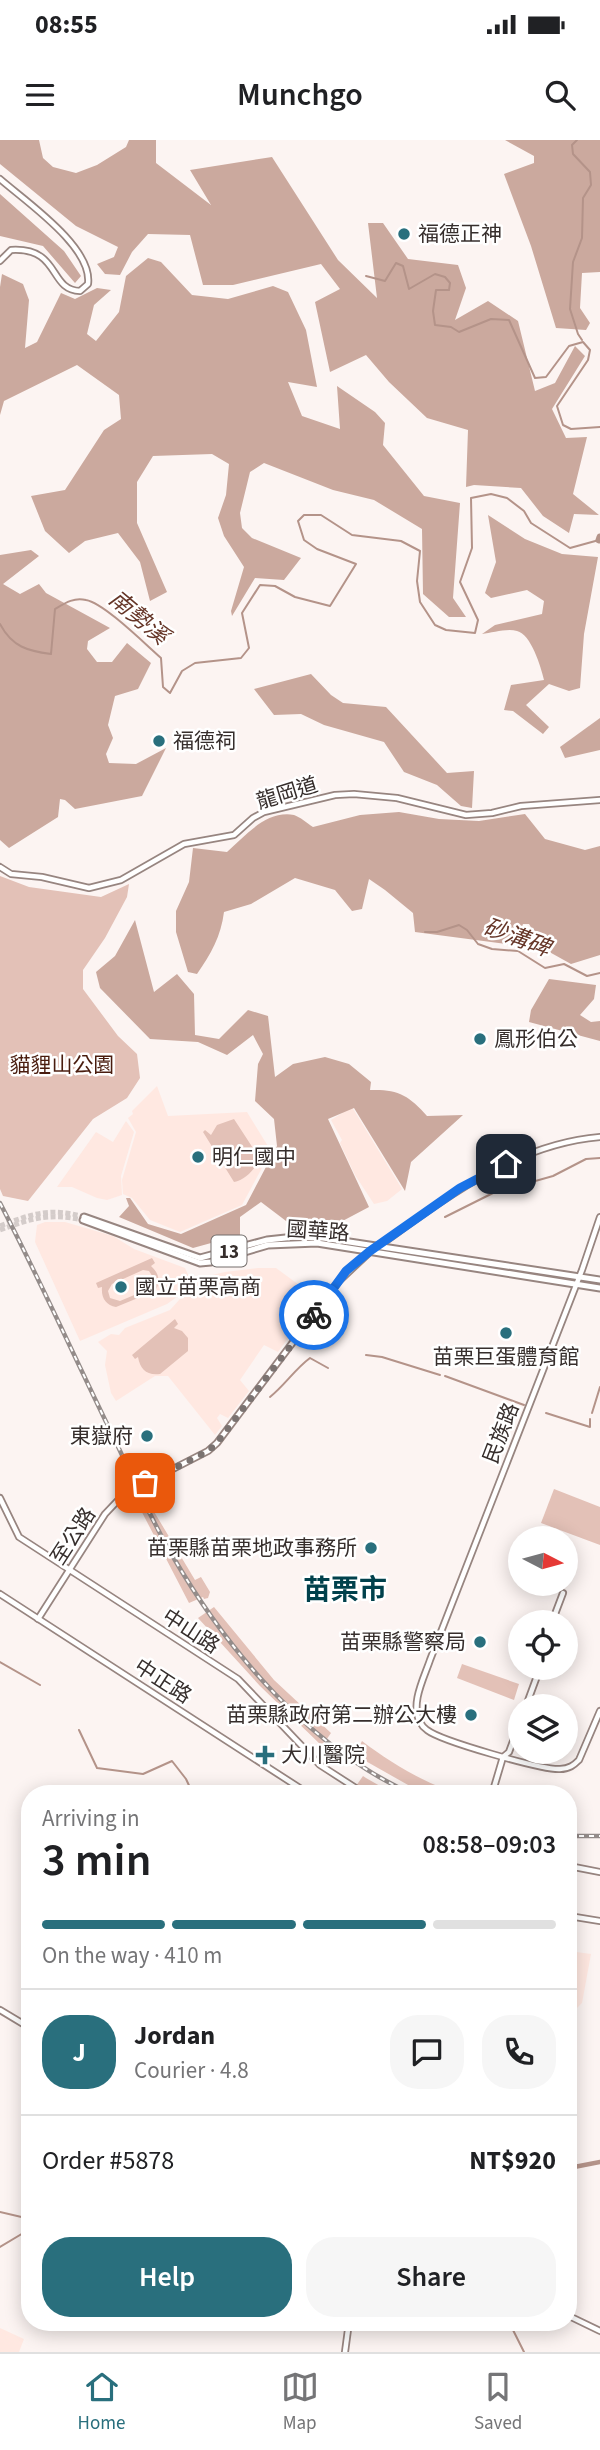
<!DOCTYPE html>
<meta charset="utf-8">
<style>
:root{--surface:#fff;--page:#f6f6f6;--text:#202124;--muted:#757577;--line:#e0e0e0;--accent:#296f7d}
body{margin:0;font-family:"Source Sans 3","Noto Sans TC",sans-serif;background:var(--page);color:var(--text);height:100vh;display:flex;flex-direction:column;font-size:26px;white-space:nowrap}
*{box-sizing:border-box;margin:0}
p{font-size:23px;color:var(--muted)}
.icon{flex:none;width:38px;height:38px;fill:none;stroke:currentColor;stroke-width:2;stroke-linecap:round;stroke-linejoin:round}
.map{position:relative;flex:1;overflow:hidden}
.details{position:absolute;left:21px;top:1645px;width:556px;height:546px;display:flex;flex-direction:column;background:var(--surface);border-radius:28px;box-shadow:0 4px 18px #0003}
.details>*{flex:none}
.needle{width:46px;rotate:96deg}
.controls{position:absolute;left:508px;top:1386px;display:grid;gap:14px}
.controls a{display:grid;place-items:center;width:70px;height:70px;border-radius:50%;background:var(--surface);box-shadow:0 4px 18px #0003;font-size:35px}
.pin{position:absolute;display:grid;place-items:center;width:60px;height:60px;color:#fff;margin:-30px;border-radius:14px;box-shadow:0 4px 10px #0006}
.courier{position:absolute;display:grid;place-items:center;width:70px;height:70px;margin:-35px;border:5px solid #1a73e8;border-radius:50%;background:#fff;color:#222;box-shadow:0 2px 9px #0007}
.head em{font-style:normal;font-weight:600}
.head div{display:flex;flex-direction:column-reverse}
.head{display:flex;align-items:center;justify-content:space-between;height:119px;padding:0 21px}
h1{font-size:46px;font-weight:600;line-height:52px}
.bar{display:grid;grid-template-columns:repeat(4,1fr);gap:10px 7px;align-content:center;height:84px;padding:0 21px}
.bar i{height:9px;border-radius:5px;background:var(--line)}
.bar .selected{background:var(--accent)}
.bar p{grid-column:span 4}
.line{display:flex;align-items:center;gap:18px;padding:0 21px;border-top:2px solid var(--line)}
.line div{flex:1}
.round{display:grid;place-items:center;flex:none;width:74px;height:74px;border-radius:28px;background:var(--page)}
.button{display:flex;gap:14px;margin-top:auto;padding:14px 21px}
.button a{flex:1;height:80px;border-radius:28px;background:var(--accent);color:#fff;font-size:28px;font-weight:600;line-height:80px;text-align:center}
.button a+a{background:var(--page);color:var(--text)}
.status{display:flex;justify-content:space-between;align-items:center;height:49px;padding:0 35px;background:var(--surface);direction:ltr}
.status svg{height:19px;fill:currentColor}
header{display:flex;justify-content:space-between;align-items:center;height:91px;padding:0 21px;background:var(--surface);font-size:32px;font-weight:600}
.dock{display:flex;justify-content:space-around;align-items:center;height:98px;border-top:2px solid var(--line);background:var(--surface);font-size:19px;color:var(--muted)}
.dock a{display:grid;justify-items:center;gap:4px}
.dock .selected{color:var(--accent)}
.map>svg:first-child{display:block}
.built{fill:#ffe8e1}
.green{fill:#e3c1b7;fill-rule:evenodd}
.forest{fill:#cba99e}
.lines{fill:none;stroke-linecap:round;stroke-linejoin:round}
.stream{stroke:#b49389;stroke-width:2}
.canal{stroke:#b49389;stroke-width:4.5}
.river{stroke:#b49389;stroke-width:7}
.primary-tunnel{stroke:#d4ccca;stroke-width:5;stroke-dasharray:5 2.5;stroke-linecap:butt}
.tertiary-casing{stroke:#978580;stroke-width:8}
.primary-casing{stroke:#978580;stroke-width:9}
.tertiary{stroke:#fff;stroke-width:4.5}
.primary{stroke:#fff;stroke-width:5}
.rail-casing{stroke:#948c8a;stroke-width:4.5}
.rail{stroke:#fff;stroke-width:2;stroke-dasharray:5;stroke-linecap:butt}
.done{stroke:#7b7371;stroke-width:7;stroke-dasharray:0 12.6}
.route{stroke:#1a73e8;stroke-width:9}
.poi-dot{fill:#296f7d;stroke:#fff;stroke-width:2.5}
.labels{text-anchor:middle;stroke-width:5;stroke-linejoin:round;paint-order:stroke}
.shield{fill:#fff;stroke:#726d6b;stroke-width:2}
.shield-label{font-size:19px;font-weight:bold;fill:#362e2c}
.poi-label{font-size:21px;fill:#362e2c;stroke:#fff;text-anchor:start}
.street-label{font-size:21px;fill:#362e2c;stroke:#fff}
.park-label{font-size:21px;fill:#491c0e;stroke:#fff}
.water-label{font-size:23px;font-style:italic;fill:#663628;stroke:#fff}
.district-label{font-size:28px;font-weight:bold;fill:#01414c;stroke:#fff}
</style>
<div class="status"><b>08:55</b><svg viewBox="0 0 49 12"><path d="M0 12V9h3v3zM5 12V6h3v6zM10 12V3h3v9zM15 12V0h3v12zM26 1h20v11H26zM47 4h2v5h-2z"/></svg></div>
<header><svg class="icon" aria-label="menu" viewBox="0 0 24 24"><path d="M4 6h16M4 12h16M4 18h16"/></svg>Munchgo<svg class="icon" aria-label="search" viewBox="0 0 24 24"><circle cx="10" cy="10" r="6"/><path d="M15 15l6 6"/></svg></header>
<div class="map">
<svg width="600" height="2212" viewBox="0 0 600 2212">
<rect width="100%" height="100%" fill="#fcf4f2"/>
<g class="built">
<path d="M157,946l11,30 79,-4 24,39 -29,54 -62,27 -30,-12 -18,-22 -9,-4 -1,-14 14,-48 -8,-14 5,-4 -1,-3z"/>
<path d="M352,967l50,82 -15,12 -13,3 -19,-29 -15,-32 2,-3 -11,-20z"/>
<path d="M126,981l8,11 -13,44 1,19 -15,5 -10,-2 -25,-11h-15l39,-55 17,10z"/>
<path d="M45,1082h20l48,14 21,13 51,19 6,13 -10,13 -14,10 -87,37 -45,-99 2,-17z"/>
<path d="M258,1128h18l41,30 -39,54 -14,-7 -24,35 9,11 -21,27 -8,-4 -3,4 5,8 -7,9 -47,-59h-13l-39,25 -5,-8 -6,-28 2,-14 -9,-9 13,-8 8,1 6,-7 45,-18 29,-32 26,-6z"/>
<path d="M569,1811l22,3 -9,49 -5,5h-8z"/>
<path d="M0,2188l24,11 -5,13h-19z"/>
</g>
<g class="green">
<path d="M0,736l29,11 72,10 28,-13 -2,13 -22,41 -22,32v19l35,47 19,18 3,24 -13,20 -34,21 -65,82 -25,-5 -3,-7z"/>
<path d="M234,979l26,40c-5,10 -15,21 -26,23l-31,-50 2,-2 6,5 6,-10z"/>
<path d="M152,1118l3,5 -4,3c8,7 10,16 4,25l-39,16c-10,-2 -15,-9 -14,-20l-4,1 -2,-5zM143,1130l6,1 4,6 -2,11 -31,13 -10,-3 -2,-7 4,-7z"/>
<path d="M175,1179l3,5 -4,4 8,3 6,7v13l-28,23c-13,2 -20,-5 -22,-17l-3,2 -3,-4z"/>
<path d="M142,1347l11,23 42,70 6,-3 9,15 -2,6 -4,1 -1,-2 -14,6 -57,-110z"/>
<path d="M554,1349l46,18v38l-59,-22z"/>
<path d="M214,1467l60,73 57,53 -9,13 -62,-60 -62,-68z"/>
<path d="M462,1524l57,20 -5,16 -57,-22z"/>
<path d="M362,1601c27,21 64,43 97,53h-35l-69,-39z"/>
<path d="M363,1636l3,2 28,16h-25l-13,-8z"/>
</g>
<g class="forest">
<path d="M0,0h39l4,18 10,9 23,6 21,-8 29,-18 3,-7h27v23l55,42 -21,-35 82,-13 66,103 39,38 -9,-75h15l25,36 50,6 8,23 -11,32 33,-19 30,20 17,70 20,-8 20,-37 10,10 -33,53 14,29 21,-1 -14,57 26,21 -25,-1 -5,19 -26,-17 -22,-28 -47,-3 -8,2 2,-57 -41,-12 -38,-36 -23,-27 -36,17 -15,-70 25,-13 -19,-25 -88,21h-30l-13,-50 -42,-1 -16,18 -12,23 -15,-1 -8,-10 17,-7 4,-10 -42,-21 -76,-62z"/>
<path d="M505,0h95v132l-18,1 -2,35 10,15 -4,7 -30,-2 -25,-82 -27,-72 30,-11v-7z"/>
<path d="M0,54l64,57 17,25 -6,7 -32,-37 -43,-10z"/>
<path d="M148,118l13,4 31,33 36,4 45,-13 15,6 18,38 11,57 -29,-5 14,34 38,13 -3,-43 38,26 10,11 -2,22 41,51 36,7 -7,95 13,19h-17l-26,-23 -1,-65 -48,-29 -41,-10 -69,-27 -14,9 -10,41 2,15 10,10 49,20 -17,22 -29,-2 -23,38 -1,-5 13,-44 -20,-31 -6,-18 8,-23 3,-31 -17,-10 -59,2 -16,26v41l30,69 -17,9 -10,-39 -22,-29 -33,8 -16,12 -24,-22 -14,-35 34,-6 39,-60 17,-11 -2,-24 -42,-30 -73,36 -4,14v-128l2,-13 21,10 6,16 -4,48 12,-6 24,-49 14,6 22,-11 14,2 -17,15 -7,29 9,7 23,-29 7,-36z"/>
<path d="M488,375l37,24 37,15 36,3 -14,77 -4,54 -11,3 -20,-7 -23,21 23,22 -6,7 -30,-23 -9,-1 7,-25 33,-5c-3,-13 -13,-46 -27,-49 -10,-3 -25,2 -35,3l13,-9 47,-11 2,-13 -17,-11 -36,8 -6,-5 11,-31z"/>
<path d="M31,410l8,6 -36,28 17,10 19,-10 7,9 64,35 -22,13 -1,8 10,13h15l15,-19 24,20 -13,26 -23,7 -7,29 5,13 -7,16 3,9 27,1 30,-16 -24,48 -67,13 -10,-9 -5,-1 -2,18 -49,31 -9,-8v-285z"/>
<path d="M311,534l20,21 12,8 43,4 61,66 27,-2 -2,37 -11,-2 -24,-21 -33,-13 -20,-30 -60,-17 -23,-11 -27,1 -20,-26z"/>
<path d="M600,578v32l-35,8 -5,-11z"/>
<path d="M399,672l40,7 40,2 46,-7 20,25 40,11 15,-4v109l-29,9 -27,-15 -15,-25h-6l-9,21 -99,-13 -2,-19 -28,-23 -16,-11 -7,30 -10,2 -17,-21 -40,-12 -44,26 -27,8c-3,24 -13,42 -27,62l-9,-2 -12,-40v-21l13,-29 4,-34 34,4c18,-16 39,-42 67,-37 6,2 13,8 19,12l47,-12z"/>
<path d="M135,780l19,72 23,-18 17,20 1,41 24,4 29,-29 20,6 7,61 18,-13 32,-7 24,7 22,18 -1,8c27,-1 39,5 57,26l36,-1 -52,47 -6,29 -51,-83 -26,11 41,88 -34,18 -45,-1 -29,-22 -21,15v18l-47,13 -74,-31 10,-11 -3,-8h4l18,26 33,10 65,-29 31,-59 -3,-27 -19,-18 3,-37 5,-10 -10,-19 -26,20 -29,-13 -48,-3 -50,-51 -4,-16 19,-16z"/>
<path d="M549,839l47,6 -2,14 -14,16 11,7 9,-1v20l-71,-19 2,-12z"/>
</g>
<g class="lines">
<g class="stream">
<path d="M577,0l-5,5 1,9 17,18 1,13 -8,13 -1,40 -9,24 -3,47 8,25 4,6"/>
<path d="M366,136l19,5 11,-18 7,3 6,23 26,-15 10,3 5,6 -1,7h-13l-3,21 2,14 16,2 8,5 32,-13 18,1 26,58 11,-1 23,-31 14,-4 7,8 -2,10 -31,46 6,19 8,4 29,-2"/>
<path d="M0,484c12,23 28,27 51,30l4,-45c10,-6 19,-12 31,-9 18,3 60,45 75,58l2,29 7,6 12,-22 13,-8 46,-5 8,-10 -7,-35 18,-28 15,1 20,11 35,9 26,-42 -39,-15 -13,-9 -6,-19 6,-6h17l31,20 49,6 19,10 -3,30 3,21 15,23 11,5 29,3 3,-13 -18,-38 12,-34 -1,-50 20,-4 16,4 17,13 7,12 39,25 29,-8"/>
<path d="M425,792h12l22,-7 8,5 11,14 14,5 26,2 27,17 19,-4 23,12 13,-3"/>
<path d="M445,1077l48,-24 60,-17 33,-17 14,-1"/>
<path d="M366,1215l16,2 58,18"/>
<path d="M445,1236l79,29"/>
<path d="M270,1257c15,-12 25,-28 40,-39l18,10"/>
<path d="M546,1273l44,14v-8"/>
<path d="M592,1273l8,-26"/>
<path d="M0,1522l40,23"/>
<path d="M79,1590l18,38 46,6 29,-13 14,18 7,15"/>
<path d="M0,2072l30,7"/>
<path d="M0,2107l30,-18"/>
<path d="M509,2182l15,30"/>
</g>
<path class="canal" d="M569,2028l31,-6"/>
<path class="river" d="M599,400l1,-3"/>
<g class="primary-tunnel">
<path d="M0,1086c31,-12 51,-19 84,-9"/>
<path d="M0,1090c32,-12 49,-17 83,-10"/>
</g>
<g class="tertiary-casing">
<g id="tertiary">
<path d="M0,39c25,22 93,68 88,105l-8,7c-32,-1 -19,-44 -69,-41l-11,11"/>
<path d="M0,727l11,7 31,3 47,11 32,-8 63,-36 50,-9 19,-17 11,-6 71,-17 19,-1 43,4 69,17 26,-2 29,-7 79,-6"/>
<path d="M600,1077l-18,53 -152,390c-6,18 -20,44 -10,62 1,2 4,6 7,8 14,11 115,40 133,39 9,0 14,-4 19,-9l21,-49"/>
<path d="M379,1106c67,-48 136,-102 221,-109"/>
<path d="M0,1358l19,39 219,142 82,86 45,29"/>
<path d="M0,1454l309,200"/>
<path d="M38,1479l67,-105 19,-20 84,-43 9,-8 122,-162 33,-31"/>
<path d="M552,1482l11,-29"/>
<path d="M526,1566l14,-38"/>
<path d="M492,1654l11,-37 6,-5 11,-30"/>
<path d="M569,1726l31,6"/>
<path d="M569,1776l31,5"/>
<path d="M0,1870l30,18"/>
<path d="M569,2176l31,15"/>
<path d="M345,2212l4,-30"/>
</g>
</g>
<g class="primary-casing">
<g id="primary">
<path d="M84,1077l116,41 67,-18 28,-3 28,1 277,42"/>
<path d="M83,1080l117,43 11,-1 57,-17 49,-2 283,45"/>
</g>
</g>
<use href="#tertiary" class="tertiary"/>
<use href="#primary" class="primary"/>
<g class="rail-casing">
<g id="rail">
<path d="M0,1063c39,75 74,153 111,229 20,41 38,84 61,123 56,97 137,192 240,239"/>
<path d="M569,1696h31"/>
</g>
</g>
<use href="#rail" class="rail"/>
</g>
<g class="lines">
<path class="done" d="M145,1343l63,-32 9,-8 97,-128"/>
<path class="route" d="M314,1175l32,-44 24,-20 90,-63 46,-24"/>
</g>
<g class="poi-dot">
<circle cx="404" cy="94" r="7"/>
<circle cx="159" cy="601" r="7"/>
<circle cx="480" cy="899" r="7"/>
<circle cx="198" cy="1017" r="7"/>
<circle cx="121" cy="1147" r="7"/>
<circle cx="506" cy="1193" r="7"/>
<circle cx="147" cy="1296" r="7"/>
<circle cx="371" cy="1408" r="7"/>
<circle cx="480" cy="1502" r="7"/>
<circle cx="471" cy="1575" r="7"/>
<path d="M261.5 1604.5h7v7h7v7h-7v7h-7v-7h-7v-7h7z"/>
</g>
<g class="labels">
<rect class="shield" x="211.5" y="1095.5" width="35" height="31" rx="5"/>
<g class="shield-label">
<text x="229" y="1118">13</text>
</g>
<g class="poi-label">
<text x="418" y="101">福德正神</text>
<text x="173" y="608">福德祠</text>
<text x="494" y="906">鳳形伯公</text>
<text x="212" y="1024">明仁國中</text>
<text x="135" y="1154">國立苗栗高商</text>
<text x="506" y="1224" text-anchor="middle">苗栗巨蛋體育館</text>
<text x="133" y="1303" text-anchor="end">東嶽府</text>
<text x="357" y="1415" text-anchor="end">苗栗縣苗栗地政事務所</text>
<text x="466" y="1509" text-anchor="end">苗栗縣警察局</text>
<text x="457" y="1582" text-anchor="end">苗栗縣政府第二辦公大樓</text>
<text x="281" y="1622">大川醫院</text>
</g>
<g class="street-label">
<text transform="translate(287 653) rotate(-17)" y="7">龍岡道</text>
<text transform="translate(318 1091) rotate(4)" y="7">國華路</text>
<text transform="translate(501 1293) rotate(-69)" y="7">民族路</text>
<text transform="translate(73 1396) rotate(-57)" y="7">至公路</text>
<text transform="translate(191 1491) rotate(33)" y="7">中山路</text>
<text transform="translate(163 1541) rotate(33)" y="7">中正路</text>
</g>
<g class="park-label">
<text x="62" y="932">貓貍山公園</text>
</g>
<g class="water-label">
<text transform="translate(139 477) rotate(40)" y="8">南勢溪</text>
<text transform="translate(517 797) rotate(20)" y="8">砂溝碑</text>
</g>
<g class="district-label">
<text x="345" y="1459">苗栗市</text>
</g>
</g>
</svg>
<div class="controls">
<a><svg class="needle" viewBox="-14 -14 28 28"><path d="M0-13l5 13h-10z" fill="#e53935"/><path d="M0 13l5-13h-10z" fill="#757577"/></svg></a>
<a><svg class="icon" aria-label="locate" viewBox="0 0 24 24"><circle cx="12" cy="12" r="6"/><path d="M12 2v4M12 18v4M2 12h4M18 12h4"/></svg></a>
<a><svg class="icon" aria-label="layers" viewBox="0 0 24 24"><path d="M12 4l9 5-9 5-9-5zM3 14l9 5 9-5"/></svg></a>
</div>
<div class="pin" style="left:145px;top:1343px;background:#ea580c"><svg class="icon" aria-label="bag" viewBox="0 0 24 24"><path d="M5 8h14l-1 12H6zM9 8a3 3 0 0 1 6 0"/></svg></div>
<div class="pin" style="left:506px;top:1024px;background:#1f2937"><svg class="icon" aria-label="home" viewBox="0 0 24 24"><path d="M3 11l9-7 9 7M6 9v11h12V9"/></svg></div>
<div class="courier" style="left:314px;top:1175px"><svg class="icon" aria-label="bike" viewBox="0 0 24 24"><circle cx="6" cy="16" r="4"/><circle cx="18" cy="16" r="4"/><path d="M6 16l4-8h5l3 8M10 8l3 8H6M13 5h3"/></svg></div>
<section class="details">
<div class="head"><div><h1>3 min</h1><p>Arriving in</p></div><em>08:58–09:03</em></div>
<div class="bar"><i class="selected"></i><i class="selected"></i><i class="selected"></i><i></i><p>On the way · 410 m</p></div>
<div class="line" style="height:126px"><b class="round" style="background:var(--accent);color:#fff">J</b><div><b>Jordan</b><p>Courier · 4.8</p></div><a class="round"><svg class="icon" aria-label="chat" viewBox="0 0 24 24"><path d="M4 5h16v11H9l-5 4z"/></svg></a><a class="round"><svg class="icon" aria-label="phone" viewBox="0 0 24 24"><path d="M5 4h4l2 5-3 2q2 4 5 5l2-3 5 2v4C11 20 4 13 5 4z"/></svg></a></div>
<div class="line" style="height:91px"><div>Order #5878</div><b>NT$920</b></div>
<div class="button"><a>Help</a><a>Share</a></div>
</section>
</div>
<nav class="dock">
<a class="selected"><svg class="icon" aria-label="home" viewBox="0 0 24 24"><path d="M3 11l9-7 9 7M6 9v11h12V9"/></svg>Home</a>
<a><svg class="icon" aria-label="map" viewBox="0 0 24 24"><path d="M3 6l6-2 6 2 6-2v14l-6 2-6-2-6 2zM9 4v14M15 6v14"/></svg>Map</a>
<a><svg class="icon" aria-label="saved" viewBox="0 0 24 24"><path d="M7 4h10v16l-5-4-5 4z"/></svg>Saved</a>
</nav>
